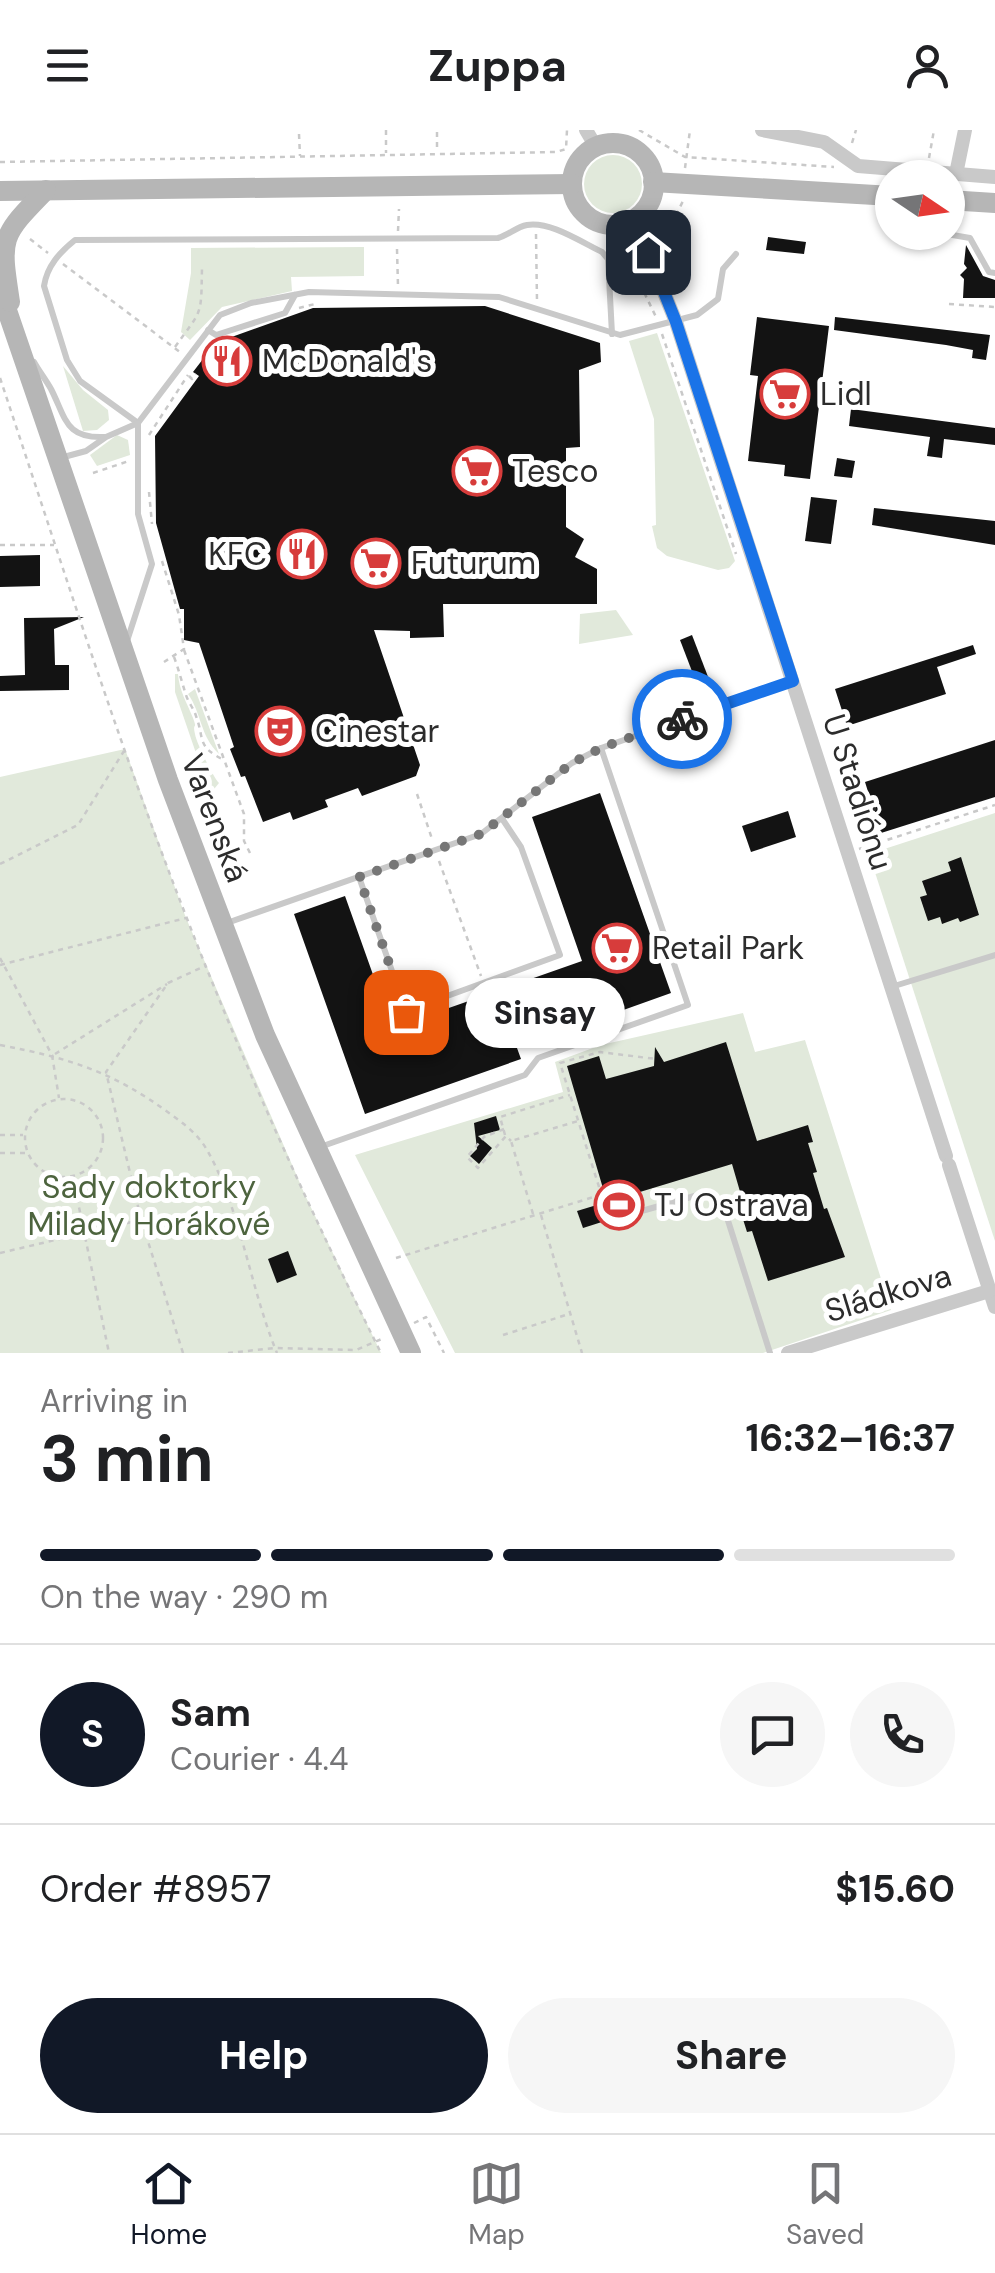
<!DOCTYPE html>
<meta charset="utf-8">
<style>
:root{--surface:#fff;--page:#f6f6f6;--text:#202124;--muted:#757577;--line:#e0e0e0;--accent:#111827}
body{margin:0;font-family:"DM Sans",sans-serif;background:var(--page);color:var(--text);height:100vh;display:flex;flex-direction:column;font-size:38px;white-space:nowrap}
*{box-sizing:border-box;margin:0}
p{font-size:32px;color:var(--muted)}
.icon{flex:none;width:55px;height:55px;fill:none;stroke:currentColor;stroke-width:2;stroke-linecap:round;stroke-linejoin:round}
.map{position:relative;height:1223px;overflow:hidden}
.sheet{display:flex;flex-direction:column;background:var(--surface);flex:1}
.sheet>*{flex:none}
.needle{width:65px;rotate:103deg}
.controls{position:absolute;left:875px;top:30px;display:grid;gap:20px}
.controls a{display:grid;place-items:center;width:90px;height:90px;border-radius:50%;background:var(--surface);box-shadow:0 2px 8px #0004;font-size:50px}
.pin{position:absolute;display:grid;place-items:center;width:85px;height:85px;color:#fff;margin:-42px;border-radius:20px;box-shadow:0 5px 15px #0006}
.courier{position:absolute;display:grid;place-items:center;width:100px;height:100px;margin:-50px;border:8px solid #1a73e8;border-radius:50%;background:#fff;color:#222;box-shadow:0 2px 12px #0007}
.bubble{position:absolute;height:70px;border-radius:35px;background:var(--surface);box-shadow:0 2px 8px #0004;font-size:32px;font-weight:700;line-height:70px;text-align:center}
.headline em{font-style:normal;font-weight:700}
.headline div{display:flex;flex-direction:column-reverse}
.headline{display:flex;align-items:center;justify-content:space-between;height:170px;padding:0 40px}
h1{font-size:65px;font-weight:700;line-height:75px}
.bar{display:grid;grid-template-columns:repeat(4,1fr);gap:15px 10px;align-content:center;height:120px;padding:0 40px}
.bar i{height:12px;border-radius:8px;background:var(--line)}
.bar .selected{background:var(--accent)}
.bar p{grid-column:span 4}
.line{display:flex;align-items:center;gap:25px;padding:0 40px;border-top:2px solid var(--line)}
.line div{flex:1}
.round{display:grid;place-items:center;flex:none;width:105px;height:105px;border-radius:52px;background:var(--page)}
.action{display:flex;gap:20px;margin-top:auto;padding:20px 40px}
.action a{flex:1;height:115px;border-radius:60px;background:var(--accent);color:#fff;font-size:40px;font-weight:700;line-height:115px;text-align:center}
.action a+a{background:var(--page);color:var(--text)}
header{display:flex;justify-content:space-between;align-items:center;height:130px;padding:0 40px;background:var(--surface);font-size:45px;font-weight:700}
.tabs{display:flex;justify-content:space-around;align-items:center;height:140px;border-top:2px solid var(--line);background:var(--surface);font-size:28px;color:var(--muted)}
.tabs a{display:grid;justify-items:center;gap:5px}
.tabs .selected{color:var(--accent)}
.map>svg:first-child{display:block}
.green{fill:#e1e9db}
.building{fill:#131313}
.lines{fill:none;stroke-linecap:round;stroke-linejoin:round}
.path{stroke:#c9c9c9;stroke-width:2.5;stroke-dasharray:5 5;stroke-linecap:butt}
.lane{stroke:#c9c9c9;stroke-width:6}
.street{stroke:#c9c9c9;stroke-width:14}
.secondary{stroke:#b6b6b6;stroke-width:20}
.done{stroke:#767676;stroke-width:10;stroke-dasharray:0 18}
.route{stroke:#1a73e8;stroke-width:12}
.labels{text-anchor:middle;stroke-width:10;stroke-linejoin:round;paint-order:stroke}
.poi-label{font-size:32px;fill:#2c2c2c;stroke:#fff;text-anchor:start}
.street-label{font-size:32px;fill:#2c2c2c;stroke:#fff}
.park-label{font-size:32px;fill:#4d643e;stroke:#fff}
</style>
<header><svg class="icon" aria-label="menu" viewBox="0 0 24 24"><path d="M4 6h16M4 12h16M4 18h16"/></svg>Zuppa<svg class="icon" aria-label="person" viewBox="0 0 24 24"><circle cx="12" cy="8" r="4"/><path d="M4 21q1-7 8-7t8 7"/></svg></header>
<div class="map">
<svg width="995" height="1223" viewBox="0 0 995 1223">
<rect width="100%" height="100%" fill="#fff"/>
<g class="green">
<circle cx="613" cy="54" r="29"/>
<path d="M364,117v29l-73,1 1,14 -70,16 -32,33 -9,-8 10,-59v-25z"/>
<path d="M657,203l78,228 -6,7 -11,2 -51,-14 -10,-8 -5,-22 4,-1 -2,-106 -25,-78z"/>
<path d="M63,236l20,24 25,20 1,10 -12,10 -14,1z"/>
<path d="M117,305l11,5 2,15 -33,11 -7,-11z"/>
<path d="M616,480l17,25 -54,9 1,-30z"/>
<path d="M175,544h3c1,16 9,29 15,44 5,13 -1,3 2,16 1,8 18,43 24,49l-9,11 -35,-102z"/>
<path d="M195,559l24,65c-19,-18 -17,-40 -31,-60z"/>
<path d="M125,619l61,169 119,277 76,158h-381v-576z"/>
<path d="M995,683v428l-126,-387z"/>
<path d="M743,883l12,39 50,-12 86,270 -128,43h-308l-100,-198 208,-63 -8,-30 46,-17z"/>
</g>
<g class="building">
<path d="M768,107l38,5 -2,12 -38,-4z"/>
<path d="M966,115l17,31 12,4v18h-32l1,-19 -4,-4 7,-7 -3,-4z"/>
<path d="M485,176l115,37 1,19 -22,8 1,77 -14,1v79l18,12 -9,18 22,12v35h-154l1,33 -34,1v-7l-36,-1 46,135 -4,11 -54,20 -4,-8 -33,12 3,7 -35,13 -3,-8 -27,10 -18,-46 -4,1 -11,-28 4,-2 -35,-104 -15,-3v-31h-4l-24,-86 -1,-87 44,-60 -6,-4 10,-13 5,5 18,-25 87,-31z"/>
<path d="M757,187l72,9 -19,153 -26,-3 1,-11 -37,-4 10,-85 -8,-1z"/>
<path d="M835,187l155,18 -4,25 -14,-2 1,-8 -27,-5 -112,-15z"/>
<path d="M851,279l144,19v17l-51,-6 -2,19 -15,-2 3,-19 -81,-11z"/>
<path d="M837,328l18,3 -3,17 -18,-2z"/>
<path d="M811,367l26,3 -6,44 -26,-3z"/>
<path d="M874,378l121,13v24l-123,-20z"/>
<path d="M40,425v31l-40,1v-31z"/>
<path d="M84,487l-30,12 1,36h14v25l-69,1v-15l25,-1 -1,-57z"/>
<path d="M692,505l23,60 -12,5 -23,-60z"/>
<path d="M973,515l3,9 -39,13 9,27 -99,32 -12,-37z"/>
<path d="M995,610v57l-114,36 -16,-51z"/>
<path d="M600,663l71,200 -154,55 4,11 -156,55 -71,-200 51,-18 47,132 190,-67 -50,-144z"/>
<path d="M788,681l8,26 -45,15 -9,-26z"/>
<path d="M961,727l18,58 -19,7 -2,-4 -16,6 -2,-7 -12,4 -8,-24 7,-2 -5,-14 29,-10 -3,-9z"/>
<path d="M726,912l31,99 51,-16 5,17 -5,1 9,29 -4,1 11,36 3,-1 18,49 -77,24 -16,-50 -5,1 -11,-35 5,-2 -9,-31 -125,38 -40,-136 32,-10 7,23 48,-13 1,-19 9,15z"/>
<path d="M496,986l4,14 -22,6 14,12 -13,16 -9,-8 7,-7 -3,-26z"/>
<path d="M600,1074l5,17 -22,7 -6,-17z"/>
<path d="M288,1121l9,24 -20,8 -9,-24z"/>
</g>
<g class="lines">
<g class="path">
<path d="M386,0v23"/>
<path d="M639,0l46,27 149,10"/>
<path d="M437,2v20"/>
<path d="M299,4l1,22"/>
<path d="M852,13l4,-13"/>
<path d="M929,28l5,-28"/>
<path d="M0,32l556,-10 10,-3 1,-19"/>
<path d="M685,38l5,-38"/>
<path d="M398,101l1,-22"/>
<path d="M536,104l1,67"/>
<path d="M653,105l24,-22 6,-12"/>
<path d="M30,109l18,14"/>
<path d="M397,119l1,37"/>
<path d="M629,119l-4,4 31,64"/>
<path d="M63,134l117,88"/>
<path d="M949,174l46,3"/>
<path d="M299,178l16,-4"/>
<path d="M662,204l74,220"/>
<path d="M175,217c28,-39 26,-30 27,-80"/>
<path d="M205,224l4,3 -3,5"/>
<path d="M189,246l3,3 4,-5"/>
<path d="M0,248c60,180 117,362 186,538 57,148 124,295 195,437"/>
<path d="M149,305l39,-60"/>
<path d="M93,343l36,-12"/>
<path d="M149,362l3,32"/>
<path d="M0,415h54"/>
<path d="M162,431l17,54 5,34 -20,13"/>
<path d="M184,520l60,164v27l7,14"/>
<path d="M174,527c5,13 8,26 12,38 2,7 8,14 10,21 9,24 0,30 28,44"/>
<path d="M417,664l15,45"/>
<path d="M859,719l136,-44"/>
<path d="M439,731l42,115"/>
<path d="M0,734l78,-39 46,-74"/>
<path d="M0,828l52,97 7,43"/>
<path d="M0,835l186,-47"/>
<path d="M0,915c68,13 112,26 169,68 14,10 29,21 38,37 33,57 44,141 70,203"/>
<path d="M55,924l112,-70"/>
<circle cx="64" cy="1008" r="39"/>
<path d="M504,999l-20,8 -17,20 11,11 28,-32 5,5"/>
<path d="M0,1005h23"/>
<path d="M505,1005l-5,-18 70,-22"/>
<path d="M0,1023h28"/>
<path d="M73,1048l36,175"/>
<path d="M614,1081l-9,-5 -45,-143 40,-11 56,7"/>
<path d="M533,1084l-22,-73 67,-20"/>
<path d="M541,1085l41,138"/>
<path d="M0,1123l140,-33"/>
<path d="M396,1128l204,-63"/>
<path d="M414,1193l12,-6 18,36"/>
<path d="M503,1205l66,-21"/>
<path d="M183,1223l-42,-134 -35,-147 62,-89 37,-17"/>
<path d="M228,1223l47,-5 81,2 28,-12"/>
</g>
<g class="lane">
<path d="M935,102l35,6 19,34 6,1"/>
<path d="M208,200l8,5 69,-22 10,-18"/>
<path d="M34,232c5,9 12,18 17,27 15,29 14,50 54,48"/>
<path d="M138,293l-58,-42 -13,-21 -23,-74c3,-20 16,-34 31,-46l423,-2c11,-3 18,-11 29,-13 23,-4 54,17 75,27l6,7 4,75"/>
<path d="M60,328l26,-7 20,-14 32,-14 82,-108 31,-12 58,-11 190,5 121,38 77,-20 21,-16 5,-30 13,-15"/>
<path d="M127,511l25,-77 -14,-50v-91"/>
<path d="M359,747l47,134 154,-56 -39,-108 -18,-27"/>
<path d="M224,794l257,-90 91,-71 29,-15 191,-67"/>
<path d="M891,857l104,-32"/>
<path d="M320,1017l205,-72 13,-17 150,-53 -87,-257"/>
<path d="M624,1086l74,-21 13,2 13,11 46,145"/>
</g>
<g class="street">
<path d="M586,0l10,17"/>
<path d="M762,0l62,12 34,24 137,11"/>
<path d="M956,44l9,-44"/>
<path d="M631,90l17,33 28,69 270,834"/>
<path d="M949,1035l46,142"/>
<path d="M788,1223l201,-62"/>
</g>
<g class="secondary">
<circle cx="613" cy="54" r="41"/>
<path d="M653,52l239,14"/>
<path d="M0,61l572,-7"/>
<path d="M948,70l47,3"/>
<path d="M0,160l168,490 97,255 146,318"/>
<path d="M10,172c-10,-65 -10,-65 36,-112"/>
</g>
</g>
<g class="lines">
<path class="done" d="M406,882l-47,-135 122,-43 91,-71 29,-15 81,-29"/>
<path class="route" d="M648,122l28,70 117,359 -111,38"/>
</g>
<defs>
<g id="restaurant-ring" transform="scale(2.5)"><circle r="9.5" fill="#fff" stroke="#d73c3b" stroke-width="1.5"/><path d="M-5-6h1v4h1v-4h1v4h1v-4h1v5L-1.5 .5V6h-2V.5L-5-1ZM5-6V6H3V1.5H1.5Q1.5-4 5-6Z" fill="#d73c3b"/></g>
<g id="supermarket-ring" transform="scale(2.5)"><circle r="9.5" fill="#fff" stroke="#d73c3b" stroke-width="1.5"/><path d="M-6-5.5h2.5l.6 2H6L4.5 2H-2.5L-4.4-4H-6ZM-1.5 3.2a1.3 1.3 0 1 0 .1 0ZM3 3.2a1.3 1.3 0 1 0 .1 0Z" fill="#d73c3b"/></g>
<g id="theatre-ring" transform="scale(2.5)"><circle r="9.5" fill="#fff" stroke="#d73c3b" stroke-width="1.5"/><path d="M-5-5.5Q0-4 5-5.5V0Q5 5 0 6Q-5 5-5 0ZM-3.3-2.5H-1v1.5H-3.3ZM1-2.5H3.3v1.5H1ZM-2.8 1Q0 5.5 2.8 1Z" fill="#d73c3b"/></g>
<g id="stadium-ring" transform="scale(2.5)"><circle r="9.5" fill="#fff" stroke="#d73c3b" stroke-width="1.5"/><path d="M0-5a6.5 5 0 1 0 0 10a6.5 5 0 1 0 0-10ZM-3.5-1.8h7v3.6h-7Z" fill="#d73c3b"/></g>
</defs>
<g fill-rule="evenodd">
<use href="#restaurant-ring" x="227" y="231"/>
<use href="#supermarket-ring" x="785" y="264"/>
<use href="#supermarket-ring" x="477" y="341"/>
<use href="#restaurant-ring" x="302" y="424"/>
<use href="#supermarket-ring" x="376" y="433"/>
<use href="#theatre-ring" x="280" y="601"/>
<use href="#supermarket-ring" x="617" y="818"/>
<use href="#stadium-ring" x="619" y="1075"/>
</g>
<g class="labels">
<g class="poi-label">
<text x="262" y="242">McDonald's</text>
<text x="820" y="275">Lidl</text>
<text x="512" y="352">Tesco</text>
<text x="267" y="435" text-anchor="end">KFC</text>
<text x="411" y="444">Futurum</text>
<text x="315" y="612">Cinestar</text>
<text x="652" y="829">Retail Park</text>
<text x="654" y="1086">TJ Ostrava</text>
</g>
<g class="street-label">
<text transform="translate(858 662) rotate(72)" y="11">U Stadiónu</text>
<text transform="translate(215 688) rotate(69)" y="11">Varenská</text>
<text transform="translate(888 1163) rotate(-17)" y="11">Sládkova</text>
</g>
<g class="park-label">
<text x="149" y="1068">Sady doktorky<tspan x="149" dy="37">Milady Horákové</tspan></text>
</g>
</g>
</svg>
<div class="controls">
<a><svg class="needle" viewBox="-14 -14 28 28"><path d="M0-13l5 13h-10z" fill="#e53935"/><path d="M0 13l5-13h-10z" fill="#757577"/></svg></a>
</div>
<div class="pin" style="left:406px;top:882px;background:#ea580c"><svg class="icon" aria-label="bag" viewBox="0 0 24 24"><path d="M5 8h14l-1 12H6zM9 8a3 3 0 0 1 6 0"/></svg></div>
<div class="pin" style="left:648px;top:122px;background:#1f2937"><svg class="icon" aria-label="home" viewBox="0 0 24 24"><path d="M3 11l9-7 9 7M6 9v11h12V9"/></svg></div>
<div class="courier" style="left:682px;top:589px"><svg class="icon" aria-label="bike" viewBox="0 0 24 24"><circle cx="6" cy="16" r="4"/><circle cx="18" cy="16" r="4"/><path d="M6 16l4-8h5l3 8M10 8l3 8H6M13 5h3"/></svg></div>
<div class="bubble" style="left:465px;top:848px;width:160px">Sinsay</div>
</div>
<section class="sheet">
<div class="headline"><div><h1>3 min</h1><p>Arriving in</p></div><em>16:32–16:37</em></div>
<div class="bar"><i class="selected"></i><i class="selected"></i><i class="selected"></i><i></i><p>On the way · 290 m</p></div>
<div class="line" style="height:180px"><b class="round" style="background:var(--accent);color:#fff">S</b><div><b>Sam</b><p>Courier · 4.4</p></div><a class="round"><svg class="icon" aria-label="chat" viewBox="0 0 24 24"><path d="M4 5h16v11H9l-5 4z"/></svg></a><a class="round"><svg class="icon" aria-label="phone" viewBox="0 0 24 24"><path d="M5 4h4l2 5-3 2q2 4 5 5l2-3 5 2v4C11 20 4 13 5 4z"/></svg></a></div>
<div class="line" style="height:130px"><div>Order #8957</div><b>$15.60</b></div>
<div class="action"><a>Help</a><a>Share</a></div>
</section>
<nav class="tabs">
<a class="selected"><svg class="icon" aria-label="home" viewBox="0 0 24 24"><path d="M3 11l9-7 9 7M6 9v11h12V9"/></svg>Home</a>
<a><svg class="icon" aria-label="map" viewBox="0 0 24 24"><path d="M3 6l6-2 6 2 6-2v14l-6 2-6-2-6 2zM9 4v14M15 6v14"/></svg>Map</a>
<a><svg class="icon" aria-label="saved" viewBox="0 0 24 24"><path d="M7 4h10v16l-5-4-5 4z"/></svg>Saved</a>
</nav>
